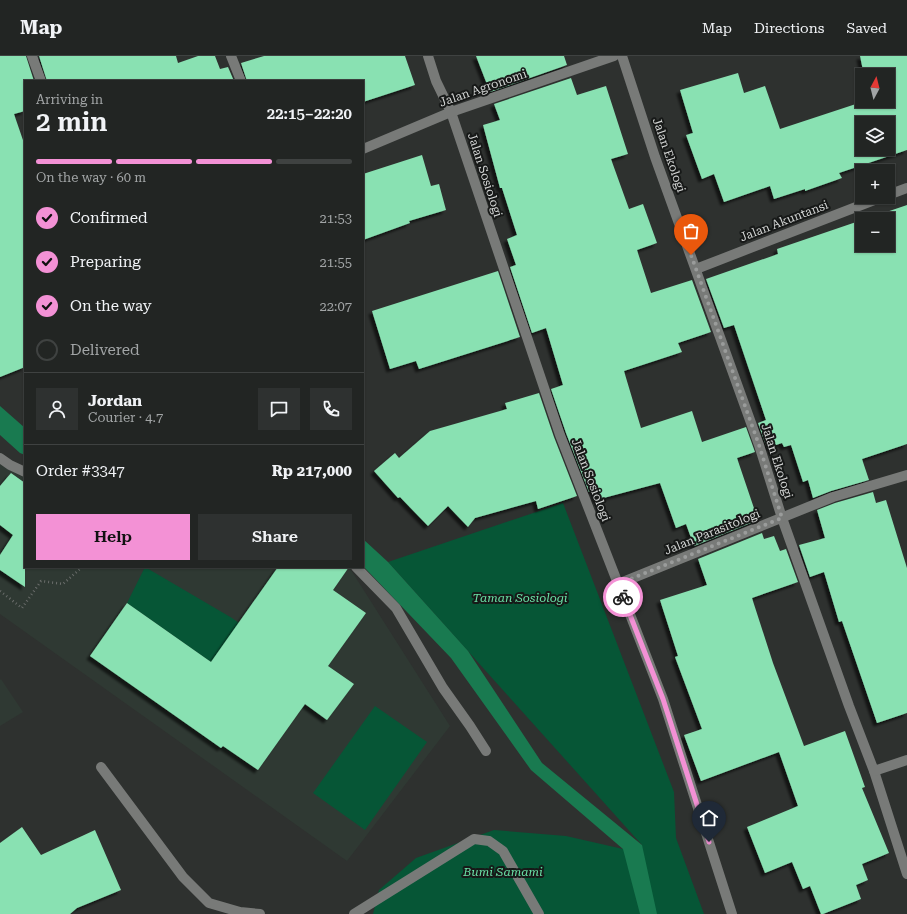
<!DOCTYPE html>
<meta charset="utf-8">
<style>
:root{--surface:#222523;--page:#2e3130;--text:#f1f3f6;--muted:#a2a5a6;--line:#3f4241;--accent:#f391d5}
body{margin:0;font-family:"Roboto Serif",serif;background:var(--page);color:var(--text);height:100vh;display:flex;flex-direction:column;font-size:15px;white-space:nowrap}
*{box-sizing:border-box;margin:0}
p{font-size:13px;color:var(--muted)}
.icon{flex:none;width:22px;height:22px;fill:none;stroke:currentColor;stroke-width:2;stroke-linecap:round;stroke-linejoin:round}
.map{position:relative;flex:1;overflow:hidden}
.panel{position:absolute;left:24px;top:24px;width:340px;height:488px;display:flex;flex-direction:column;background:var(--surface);border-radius:0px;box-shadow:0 1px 3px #0004,0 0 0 1px var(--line)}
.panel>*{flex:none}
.needle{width:26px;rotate:7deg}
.fabs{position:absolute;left:855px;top:12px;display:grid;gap:8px}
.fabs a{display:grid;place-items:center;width:40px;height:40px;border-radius:0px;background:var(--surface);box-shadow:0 1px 3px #0004,0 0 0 1px var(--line);font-size:20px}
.pin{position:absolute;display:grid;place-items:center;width:34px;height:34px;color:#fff;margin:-41px -17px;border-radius:50% 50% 50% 0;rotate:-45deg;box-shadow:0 0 4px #0007}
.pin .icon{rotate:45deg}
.courier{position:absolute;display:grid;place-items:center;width:40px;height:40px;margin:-20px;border:3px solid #f391d5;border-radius:50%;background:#fff;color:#222;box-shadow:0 1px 5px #0007}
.head em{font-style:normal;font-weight:600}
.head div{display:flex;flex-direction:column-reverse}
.head{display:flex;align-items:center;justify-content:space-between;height:68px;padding:0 12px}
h1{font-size:26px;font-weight:600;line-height:30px}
.bar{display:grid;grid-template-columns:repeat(4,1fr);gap:6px 4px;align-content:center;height:48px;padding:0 12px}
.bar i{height:5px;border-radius:3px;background:var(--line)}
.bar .active{background:var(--accent)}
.bar p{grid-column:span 4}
.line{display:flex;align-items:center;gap:10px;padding:0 12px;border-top:1px solid var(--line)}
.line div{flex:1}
.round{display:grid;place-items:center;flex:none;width:42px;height:42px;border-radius:0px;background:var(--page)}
ol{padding:0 12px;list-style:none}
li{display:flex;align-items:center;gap:12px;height:44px}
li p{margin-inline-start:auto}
li .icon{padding:4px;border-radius:50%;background:var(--accent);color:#111;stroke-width:4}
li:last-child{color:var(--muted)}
li i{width:22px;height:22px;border:2px solid var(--line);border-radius:50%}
.button{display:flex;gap:8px;margin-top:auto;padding:8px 12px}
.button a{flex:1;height:46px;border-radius:0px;background:var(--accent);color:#111;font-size:16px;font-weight:600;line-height:46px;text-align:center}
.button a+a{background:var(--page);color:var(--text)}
header{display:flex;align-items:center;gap:24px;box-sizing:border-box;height:56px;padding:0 20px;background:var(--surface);border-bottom:1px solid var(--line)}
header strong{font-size:19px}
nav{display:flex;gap:22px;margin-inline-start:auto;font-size:14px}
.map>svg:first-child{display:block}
.built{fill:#2f3933}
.green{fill:#065636}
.water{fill:#197a50}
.building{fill:#89e1b2;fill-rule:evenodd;filter:url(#shadow)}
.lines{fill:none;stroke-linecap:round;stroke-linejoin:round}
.path{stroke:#6a6d6b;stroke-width:2.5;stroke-dasharray:1 3;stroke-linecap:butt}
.minor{stroke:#787a78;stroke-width:10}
.done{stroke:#9a9c9b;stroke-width:4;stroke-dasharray:0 7.2}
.route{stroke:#f391d5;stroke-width:5}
.labels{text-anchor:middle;stroke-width:4;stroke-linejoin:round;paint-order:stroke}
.street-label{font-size:12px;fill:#d4d6d5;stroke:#171918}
.park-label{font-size:12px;font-style:italic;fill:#6ae1a6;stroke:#171918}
</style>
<header>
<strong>Map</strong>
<nav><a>Map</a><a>Directions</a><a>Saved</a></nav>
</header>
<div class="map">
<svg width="907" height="858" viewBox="0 0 907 858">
<defs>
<filter id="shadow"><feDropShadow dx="-3.5" dy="3.5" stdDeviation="1" flood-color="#0009"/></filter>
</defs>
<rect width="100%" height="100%" fill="#2e312f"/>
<g class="built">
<path d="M0,408l25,14v89h324l101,159 -103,135 -347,-247z"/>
<path d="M1,623l22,33 -23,14v-46z"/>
</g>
<g class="green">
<path d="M563,447l111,289 2,46 28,76h-331l6,-24 37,-32 78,-28 72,6 57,13 19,-4 -254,-283z"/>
<path d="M145,511l87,51 7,5 -28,39 -84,-59z"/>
<path d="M375,650l52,36 -62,88 -52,-37z"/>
</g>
<g class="water">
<path d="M0,350l25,22v27l-5,-2 -20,-18z"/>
<path d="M363,483l25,23 80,89 74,112 100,82 15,69h-17l-17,-65 -92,-79 -80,-112 -88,-92z"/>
</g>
<g class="building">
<path d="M0,0h26l8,25h-9v30l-11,3 11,32v221l-25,10z"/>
<path d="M39,0h137l2,7 20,-7h17l5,13 8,-2 6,14h-187z"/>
<path d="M264,0h141l10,29 -52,17v-21h-116l-6,-18z"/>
<path d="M476,0h88l3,9 -77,27z"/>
<path d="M860,0h47v94l-68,23 3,5 -37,13v-2l-31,10 -4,-13 -46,16 -10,-28 -12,5 -16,-44 7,-2 -13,-43 58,-17 6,20 21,-7 15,43 85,-28h23v-26h-24zM862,67h26v26h-26z"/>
<path d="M571,22l6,17 29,-9 22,68 -17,5 18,50 14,-5 14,39 -20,7 14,43 41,-13 19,52 -33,11 4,9 -58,19 17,57 51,-17 10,31 44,-15 9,25 -18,6 21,62 -64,26 -8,-22 -10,4 -16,-45 -64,17 -2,-10 -5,2 -23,-59 -15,-44 12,-4 -17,-57 -14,5 -22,-66 6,-2 -9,-26 10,-4 -15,-47h-2l-17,-63 17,-5 -6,-16z"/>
<path d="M422,99l9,31 8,-2 7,26 -37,11 1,2 -47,17v-66z"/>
<path d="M907,149v239l-45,15 7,21 -38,11 -18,7 -5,-18 -5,2 -12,-37 -7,2 -2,-4 -15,5 -9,-25 8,-3 -32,-95 -10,3 -18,-49 72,-25 -1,-5 85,-29v25h26v-26h-22z"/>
<path d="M498,215l22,66 -101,32 -3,-8 -26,8 -18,-58z"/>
<path d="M539,337l15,44 23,59 -39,13 -2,-8 -61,17 -7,9 -20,-21 -20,20 -28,-29 -2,1 -24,-27 21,-18 4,5 31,-27 77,-22 -2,-6z"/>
<path d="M11,417l14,10v104l-25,-17v-15l13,-20 -13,-10v-39z"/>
<path d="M873,436l3,11 10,-3 21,68v145l-30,10 -35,-102 -3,1 -15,-50 -14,5 -11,-32 26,-7 -8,-28 18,-7z"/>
<path d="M762,477l2,6 10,-3 6,15 6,-2 12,33 -46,16 21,65 31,83 41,-15 20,56 -3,1 27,65 -27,11 6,16 -12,5 5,14 -38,15h-2l-11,-28 -7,3 -11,-27 -27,11 -18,-46 51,-21 -19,-54 -78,29 -17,-46 18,-6 -27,-72 3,-1 -18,-56 47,-15 -9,-26z"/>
<path d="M278,511h71l-16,23 33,23 -38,53 26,18 -27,36 -22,-16 -47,66 -35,-24 -2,2 -131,-92 37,-53 84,59z"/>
<path d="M22,771l19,28 54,-25 26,60 -44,18 -7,6h-70v-71z"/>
</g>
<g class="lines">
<path class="path" d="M0,535l22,17 19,-27 22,3 17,-15"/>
<g class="minor">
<path d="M32,0l9,25"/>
<path d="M231,0l10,25"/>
<path d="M428,0l8,25 15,31 109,323 103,264 69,215"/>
<path d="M622,0l33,101 104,288 23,73 67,188 25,65 33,103"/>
<path d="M363,93l88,-37 163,-56"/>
<path d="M888,139l19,-7"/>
<path d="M696,213l186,-72"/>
<path d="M0,402l10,7 15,7"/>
<path d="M356,511l40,41 47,80 27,38 16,25"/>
<path d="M618,528l215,-87 74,-22"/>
<path d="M101,711l82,110 26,26 31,9 20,2"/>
<path d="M874,715l33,-11"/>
<path d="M354,858l120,-75 15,2 14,10 36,63"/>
</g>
</g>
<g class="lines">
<path class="done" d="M623,541l-5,-13 164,-66 -23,-73 -68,-190"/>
<path class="route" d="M623,541l40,102 46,143"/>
</g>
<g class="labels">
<g class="street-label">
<text transform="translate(483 32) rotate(-19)" y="4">Jalan Agronomi</text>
<text transform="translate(669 99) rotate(71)" y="4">Jalan Ekologi</text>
<text transform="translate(485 119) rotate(72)" y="4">Jalan Sosiologi</text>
<text transform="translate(784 165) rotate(-21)" y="4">Jalan Akuntansi</text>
<text transform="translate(777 405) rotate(72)" y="4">Jalan Ekologi</text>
<text transform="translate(591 424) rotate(69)" y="4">Jalan Sosiologi</text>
<text transform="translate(712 476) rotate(-22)" y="4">Jalan Parasitologi</text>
</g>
<g class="park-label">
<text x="520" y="546">Taman Sosiologi</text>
<text x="503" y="820">Bumi Samami</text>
</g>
</g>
</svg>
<div class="fabs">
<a><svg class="needle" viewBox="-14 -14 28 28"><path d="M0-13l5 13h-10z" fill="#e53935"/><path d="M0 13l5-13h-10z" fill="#a2a5a6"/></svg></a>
<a><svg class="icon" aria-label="layers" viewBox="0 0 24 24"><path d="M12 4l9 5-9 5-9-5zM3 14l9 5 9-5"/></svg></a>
<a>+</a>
<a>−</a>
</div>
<div class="pin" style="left:691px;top:199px;background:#ea580c"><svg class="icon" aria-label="bag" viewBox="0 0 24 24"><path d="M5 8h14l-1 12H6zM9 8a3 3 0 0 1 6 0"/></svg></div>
<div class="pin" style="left:709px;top:786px;background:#1f2937"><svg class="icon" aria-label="home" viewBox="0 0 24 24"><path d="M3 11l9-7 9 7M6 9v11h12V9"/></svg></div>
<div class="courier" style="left:623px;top:541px"><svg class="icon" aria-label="bike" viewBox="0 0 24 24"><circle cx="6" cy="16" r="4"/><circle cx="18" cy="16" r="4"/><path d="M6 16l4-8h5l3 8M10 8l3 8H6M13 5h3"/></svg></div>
<section class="panel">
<div class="head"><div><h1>2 min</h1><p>Arriving in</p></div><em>22:15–22:20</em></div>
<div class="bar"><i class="active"></i><i class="active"></i><i class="active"></i><i></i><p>On the way · 60 m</p></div>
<ol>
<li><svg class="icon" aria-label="check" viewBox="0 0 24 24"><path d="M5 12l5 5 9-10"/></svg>Confirmed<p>21:53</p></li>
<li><svg class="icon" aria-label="check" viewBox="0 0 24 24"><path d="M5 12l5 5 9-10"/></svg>Preparing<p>21:55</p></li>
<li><svg class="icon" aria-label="check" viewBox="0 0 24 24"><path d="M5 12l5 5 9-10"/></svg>On the way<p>22:07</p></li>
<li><i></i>Delivered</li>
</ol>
<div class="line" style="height:72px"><a class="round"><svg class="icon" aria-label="person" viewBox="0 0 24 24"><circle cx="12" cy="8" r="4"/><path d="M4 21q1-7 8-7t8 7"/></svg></a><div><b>Jordan</b><p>Courier · 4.7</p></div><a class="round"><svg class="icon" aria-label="chat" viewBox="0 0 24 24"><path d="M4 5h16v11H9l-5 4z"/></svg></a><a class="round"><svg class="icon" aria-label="phone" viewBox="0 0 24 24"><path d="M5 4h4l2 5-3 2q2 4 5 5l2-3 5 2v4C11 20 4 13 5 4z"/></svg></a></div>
<div class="line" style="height:52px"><div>Order #3347</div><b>Rp 217,000</b></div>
<div class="button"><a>Help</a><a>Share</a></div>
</section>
</div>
